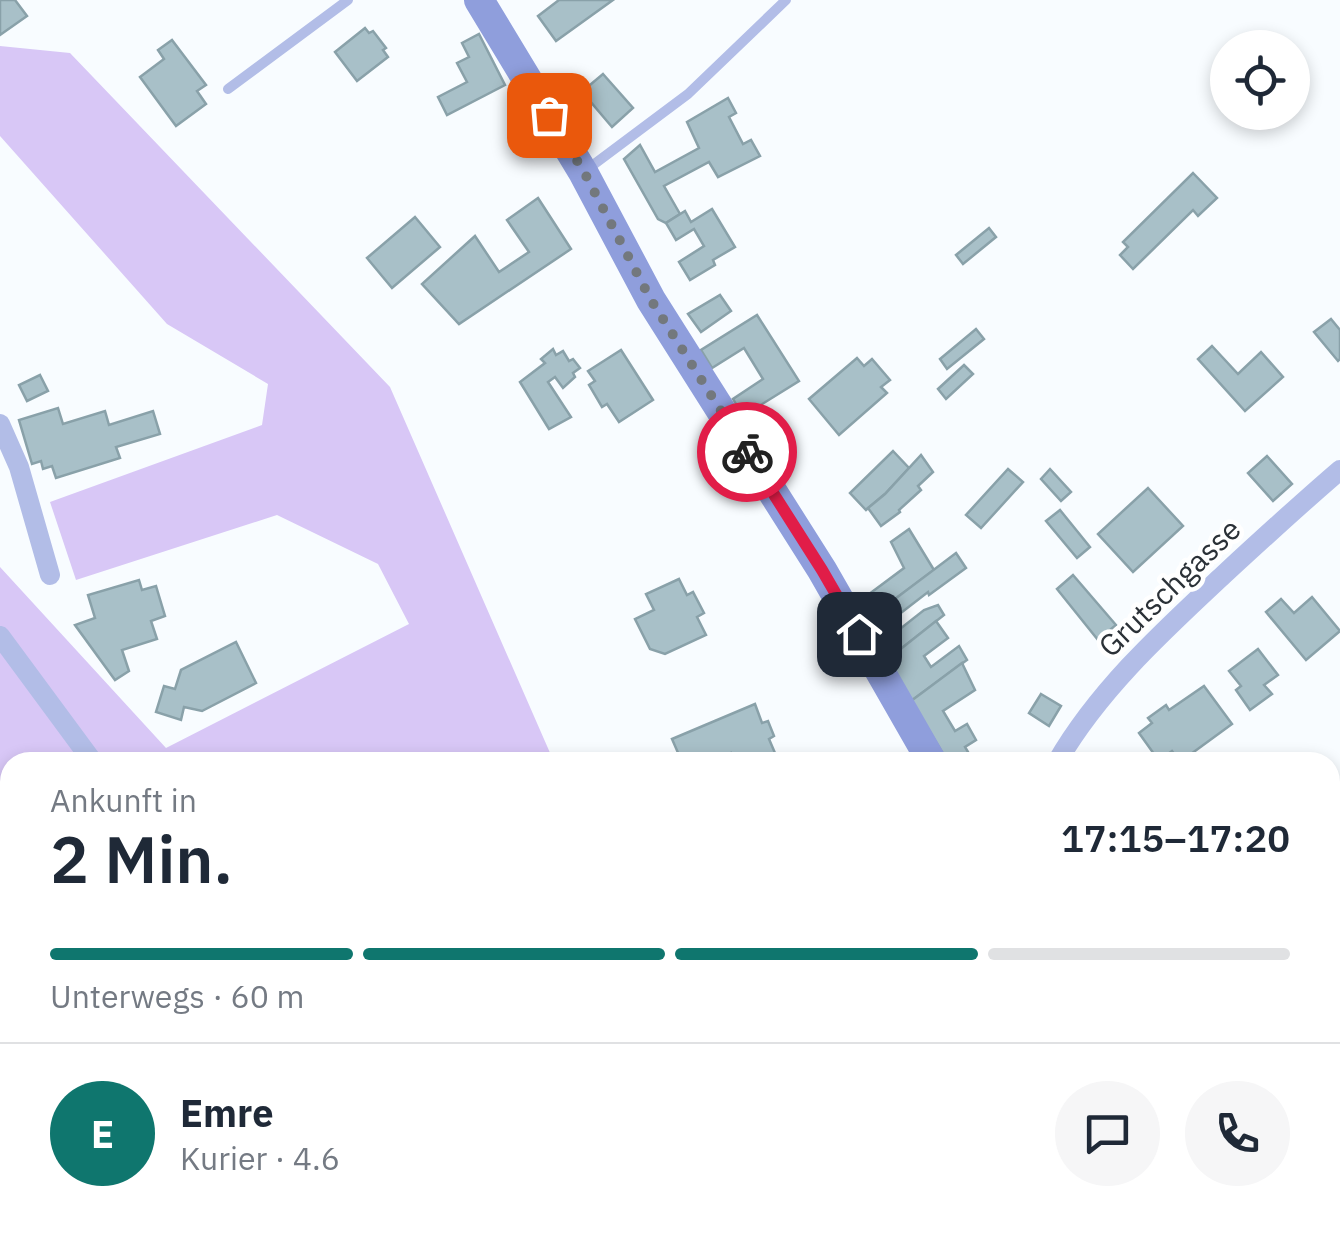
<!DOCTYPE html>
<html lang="de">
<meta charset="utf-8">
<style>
:root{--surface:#fff;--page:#f6f6f7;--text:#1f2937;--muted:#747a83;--line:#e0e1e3;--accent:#0f766e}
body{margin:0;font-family:"IBM Plex Sans",sans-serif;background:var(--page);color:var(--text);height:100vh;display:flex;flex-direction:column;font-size:38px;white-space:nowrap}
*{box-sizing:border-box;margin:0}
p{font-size:32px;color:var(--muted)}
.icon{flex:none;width:55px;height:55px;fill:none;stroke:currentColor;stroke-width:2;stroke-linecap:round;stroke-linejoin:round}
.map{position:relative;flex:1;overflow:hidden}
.sheet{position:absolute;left:0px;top:752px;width:1340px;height:492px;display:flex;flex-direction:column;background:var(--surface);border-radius:30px 30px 0 0;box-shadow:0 5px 15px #0003}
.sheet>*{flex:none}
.controls{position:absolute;left:1210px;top:30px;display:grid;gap:20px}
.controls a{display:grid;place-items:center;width:100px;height:100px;border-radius:50%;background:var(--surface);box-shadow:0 5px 15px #0003;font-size:50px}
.pin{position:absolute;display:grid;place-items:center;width:85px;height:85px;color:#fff;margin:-42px;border-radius:20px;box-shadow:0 5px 15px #0006}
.courier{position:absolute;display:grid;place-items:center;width:100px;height:100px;margin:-50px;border:8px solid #e11d48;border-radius:50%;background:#fff;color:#222;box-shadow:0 2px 12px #0007}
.headline em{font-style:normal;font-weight:600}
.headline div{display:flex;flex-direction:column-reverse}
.headline{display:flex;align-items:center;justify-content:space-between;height:170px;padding:0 50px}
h1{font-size:65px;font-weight:600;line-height:75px}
.bar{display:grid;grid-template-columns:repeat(4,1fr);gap:15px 10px;align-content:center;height:120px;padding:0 50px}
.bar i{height:12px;border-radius:8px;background:var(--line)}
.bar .current{background:var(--accent)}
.bar p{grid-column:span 4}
.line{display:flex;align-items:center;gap:25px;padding:0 50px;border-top:2px solid var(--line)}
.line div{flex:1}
.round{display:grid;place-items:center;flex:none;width:105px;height:105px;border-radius:52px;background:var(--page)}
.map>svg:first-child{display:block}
.green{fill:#d8c7f6}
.building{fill:#a8c0c8;stroke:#89a1a9;stroke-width:2.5}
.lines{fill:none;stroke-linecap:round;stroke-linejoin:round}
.lane{stroke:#b2bde7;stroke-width:10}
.street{stroke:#b2bde7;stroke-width:20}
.secondary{stroke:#8f9edc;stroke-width:30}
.done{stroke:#73787d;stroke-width:10;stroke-dasharray:0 18}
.route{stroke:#e11d48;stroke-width:12}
.labels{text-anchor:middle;stroke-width:9;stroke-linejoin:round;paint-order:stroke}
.street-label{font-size:30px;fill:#2b3137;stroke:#fff}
</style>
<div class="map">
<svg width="1340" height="1243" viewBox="0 0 1340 1243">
<rect width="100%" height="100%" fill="#f8fcff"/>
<path class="green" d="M0,46l70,7 320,334 164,375h-544v473h828l-6,8h-832v-676l166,181 243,-124 -31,-60 -101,-49 -201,65 -26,-78 212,-77 6,-41 -101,-60 -167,-188z"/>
<g class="building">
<path d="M0,0h15l12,16 -27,19z"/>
<path d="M559,0h54l-57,41 -18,-25z"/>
<path d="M365,28l4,5 4,-2 13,17 -3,2 5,7 -31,24 -22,-29z"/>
<path d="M479,34l26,51 -58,30 -9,-18 29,-15 -10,-19 12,-6 -7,-14z"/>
<path d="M172,40l34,45 -9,6 9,13 -30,22 -36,-49 24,-18 -6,-9z"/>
<path d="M603,74l30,34 -21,19 -23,-27 -18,14 -15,-27 16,-11 12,14z"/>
<path d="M728,98l8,15 -7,4 14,27 8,-4 9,16 -42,21 -9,-15 -45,24 16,28 -14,9 -8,-4 -34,-60 16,-14 15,27 44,-24 -12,-26z"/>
<path d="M1193,173l24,25 -19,18 -5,-6 -60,59 -13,-14 8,-8 -5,-5z"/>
<path d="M538,198l33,51 -112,75 -37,-40 53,-48 24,36 30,-20 -22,-32z"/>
<path d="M712,209l23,38 -22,13 2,5 -25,15 -11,-18 25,-16 -10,-17 -18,11 -10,-17 19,-12 6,11z"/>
<path d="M415,217l25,30 -48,41 -25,-30z"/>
<path d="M989,228l7,9 -33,27 -7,-9z"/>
<path d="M720,295l11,16 -30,21 -13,-18z"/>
<path d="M757,315l42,66 -56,35 -10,-17 30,-20 -19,-31 -32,20 -11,-18z"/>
<path d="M1331,319l9,11v29l-2,2 -24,-29z"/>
<path d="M976,329l8,10 -37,30 -7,-10z"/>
<path d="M1212,346l26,28 23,-22 22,25 -38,34 -47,-52z"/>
<path d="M553,349l3,6 7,-4 6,10 4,-2 7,9 -7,5 2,4 -12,11 -8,-11 -7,5 23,35 -22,12 -29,-47 25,-19 -4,-4z"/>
<path d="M621,350l32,50 -34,22 -12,-18 -5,3 -13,-22 6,-4 -7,-10z"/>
<path d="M857,358l7,8 8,-7 18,21 -9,7 6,6 -48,42 -30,-36z"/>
<path d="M964,365l9,9 -27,25 -8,-10z"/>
<path d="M40,375l8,16 -21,10 -8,-16z"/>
<path d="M58,408l5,16 42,-13 4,14 44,-14 7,23 -44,13 4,11 -64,20 -4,-12 -9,3 -2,-8 -9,3 -13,-44z"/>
<path d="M893,451l16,17 -24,26 -19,16 -16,-17z"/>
<path d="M921,455l12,17 -15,14 3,4 -22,20 1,2 -19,14 -13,-18 17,-14z"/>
<path d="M1267,456l25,28 -19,17 -25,-28z"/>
<path d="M1008,469l15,13 -42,46 -15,-13z"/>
<path d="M1050,469l21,23 -10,9 -20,-22z"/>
<path d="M1148,488l35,38 -50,46 -35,-38z"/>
<path d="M1060,510l30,37 -13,11 -31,-37z"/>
<path d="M909,529l25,41 -67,50 -10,-17 47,-35 -13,-26z"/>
<path d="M956,553l10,15 -37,27 -1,-3 -35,27 7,10 24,-19 14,-5 6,10 -56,44 -21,-39z"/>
<path d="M1073,575l43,50 -18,15 -41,-51z"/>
<path d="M679,579l8,16 6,-3 11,21 -7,4 9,18 -41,19 -15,-5 -15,-30 19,-9 -8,-16z"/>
<path d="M139,580l3,10 14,-4 9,30 -14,5 6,18 -35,11 7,21 -14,9 -40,-55 20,-7 -7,-23z"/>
<path d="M1312,597l28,34 -34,29 -40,-48 15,-13 13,14z"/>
<path d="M936,621l12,17 -24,18 7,11 28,-21 8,14 -56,41 -23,-42z"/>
<path d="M236,642l20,41 -54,28 -18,-4 -3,13 -25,-8 8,-26 11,3 6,-19z"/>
<path d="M1258,649l20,26 -14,10 8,9 -22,16 -14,-20 5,-4 -12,-15z"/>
<path d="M962,663l13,27 -32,21 12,20 12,-7 9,16 -11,7 9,15h-26l-37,-61z"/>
<path d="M1204,686l28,38 -52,38 -8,-11 -13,10 -20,-28 13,-10 -4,-5 18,-13 3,5z"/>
<path d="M1041,694l20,12 -12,20 -20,-13z"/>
<path d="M755,704l7,19 6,-2 6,15 -5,3 6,14 -22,9h-18l-4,-9 -14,6 2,3h-37l-10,-23z"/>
<path d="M1334,999l6,12v55l-10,6v-71z"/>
<path d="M1340,1225v18h-36l16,-8h10v-5z"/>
<path d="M883,1235h43v1l-7,7h-45z"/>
<path d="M1139,1235h37l3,8h-36z"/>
</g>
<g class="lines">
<g class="lane">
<path d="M228,89l120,-89"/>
<path d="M585,171l103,-77 98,-94"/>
</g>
<g class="street">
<path d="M0,424l19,43 31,108"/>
<path d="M0,636l93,126"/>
<path d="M1057,762c41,-71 103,-128 163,-184 39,-36 79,-73 120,-108"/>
</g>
<g class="secondary">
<path d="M479,0l104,172 68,128 171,270 110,192"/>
<path d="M1330,880l10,-6"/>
<path d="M1091,1235l3,8"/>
</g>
</g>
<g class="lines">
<path class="done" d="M549,115l35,57 67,128 96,152"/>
<path class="route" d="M747,452l75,118 37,64"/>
</g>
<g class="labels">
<g class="street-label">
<text transform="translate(1170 588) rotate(-44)" y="10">Grutschgasse</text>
</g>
</g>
</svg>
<div class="controls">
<a><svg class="icon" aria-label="locate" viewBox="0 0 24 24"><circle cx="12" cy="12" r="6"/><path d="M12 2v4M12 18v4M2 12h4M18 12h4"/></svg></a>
</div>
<div class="pin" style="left:549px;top:115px;background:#ea580c"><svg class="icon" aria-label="bag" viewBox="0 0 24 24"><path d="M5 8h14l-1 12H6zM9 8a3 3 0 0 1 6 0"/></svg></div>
<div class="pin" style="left:859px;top:634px;background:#1f2937"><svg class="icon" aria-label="home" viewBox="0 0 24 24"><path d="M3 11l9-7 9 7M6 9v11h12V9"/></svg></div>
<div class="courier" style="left:747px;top:452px"><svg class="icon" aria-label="bike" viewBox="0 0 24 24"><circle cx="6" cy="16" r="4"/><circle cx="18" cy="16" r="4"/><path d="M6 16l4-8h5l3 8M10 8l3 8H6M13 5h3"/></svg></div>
<section class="sheet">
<div class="headline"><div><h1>2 Min.</h1><p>Ankunft in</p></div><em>17:15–17:20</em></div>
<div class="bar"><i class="current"></i><i class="current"></i><i class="current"></i><i></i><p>Unterwegs · 60 m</p></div>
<div class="line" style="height:180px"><b class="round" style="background:var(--accent);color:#fff">E</b><div><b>Emre</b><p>Kurier · 4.6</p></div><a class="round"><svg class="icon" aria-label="chat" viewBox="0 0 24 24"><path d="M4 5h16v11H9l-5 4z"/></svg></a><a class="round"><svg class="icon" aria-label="phone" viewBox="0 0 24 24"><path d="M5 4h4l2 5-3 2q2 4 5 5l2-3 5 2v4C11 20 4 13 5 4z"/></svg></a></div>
</section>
</div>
